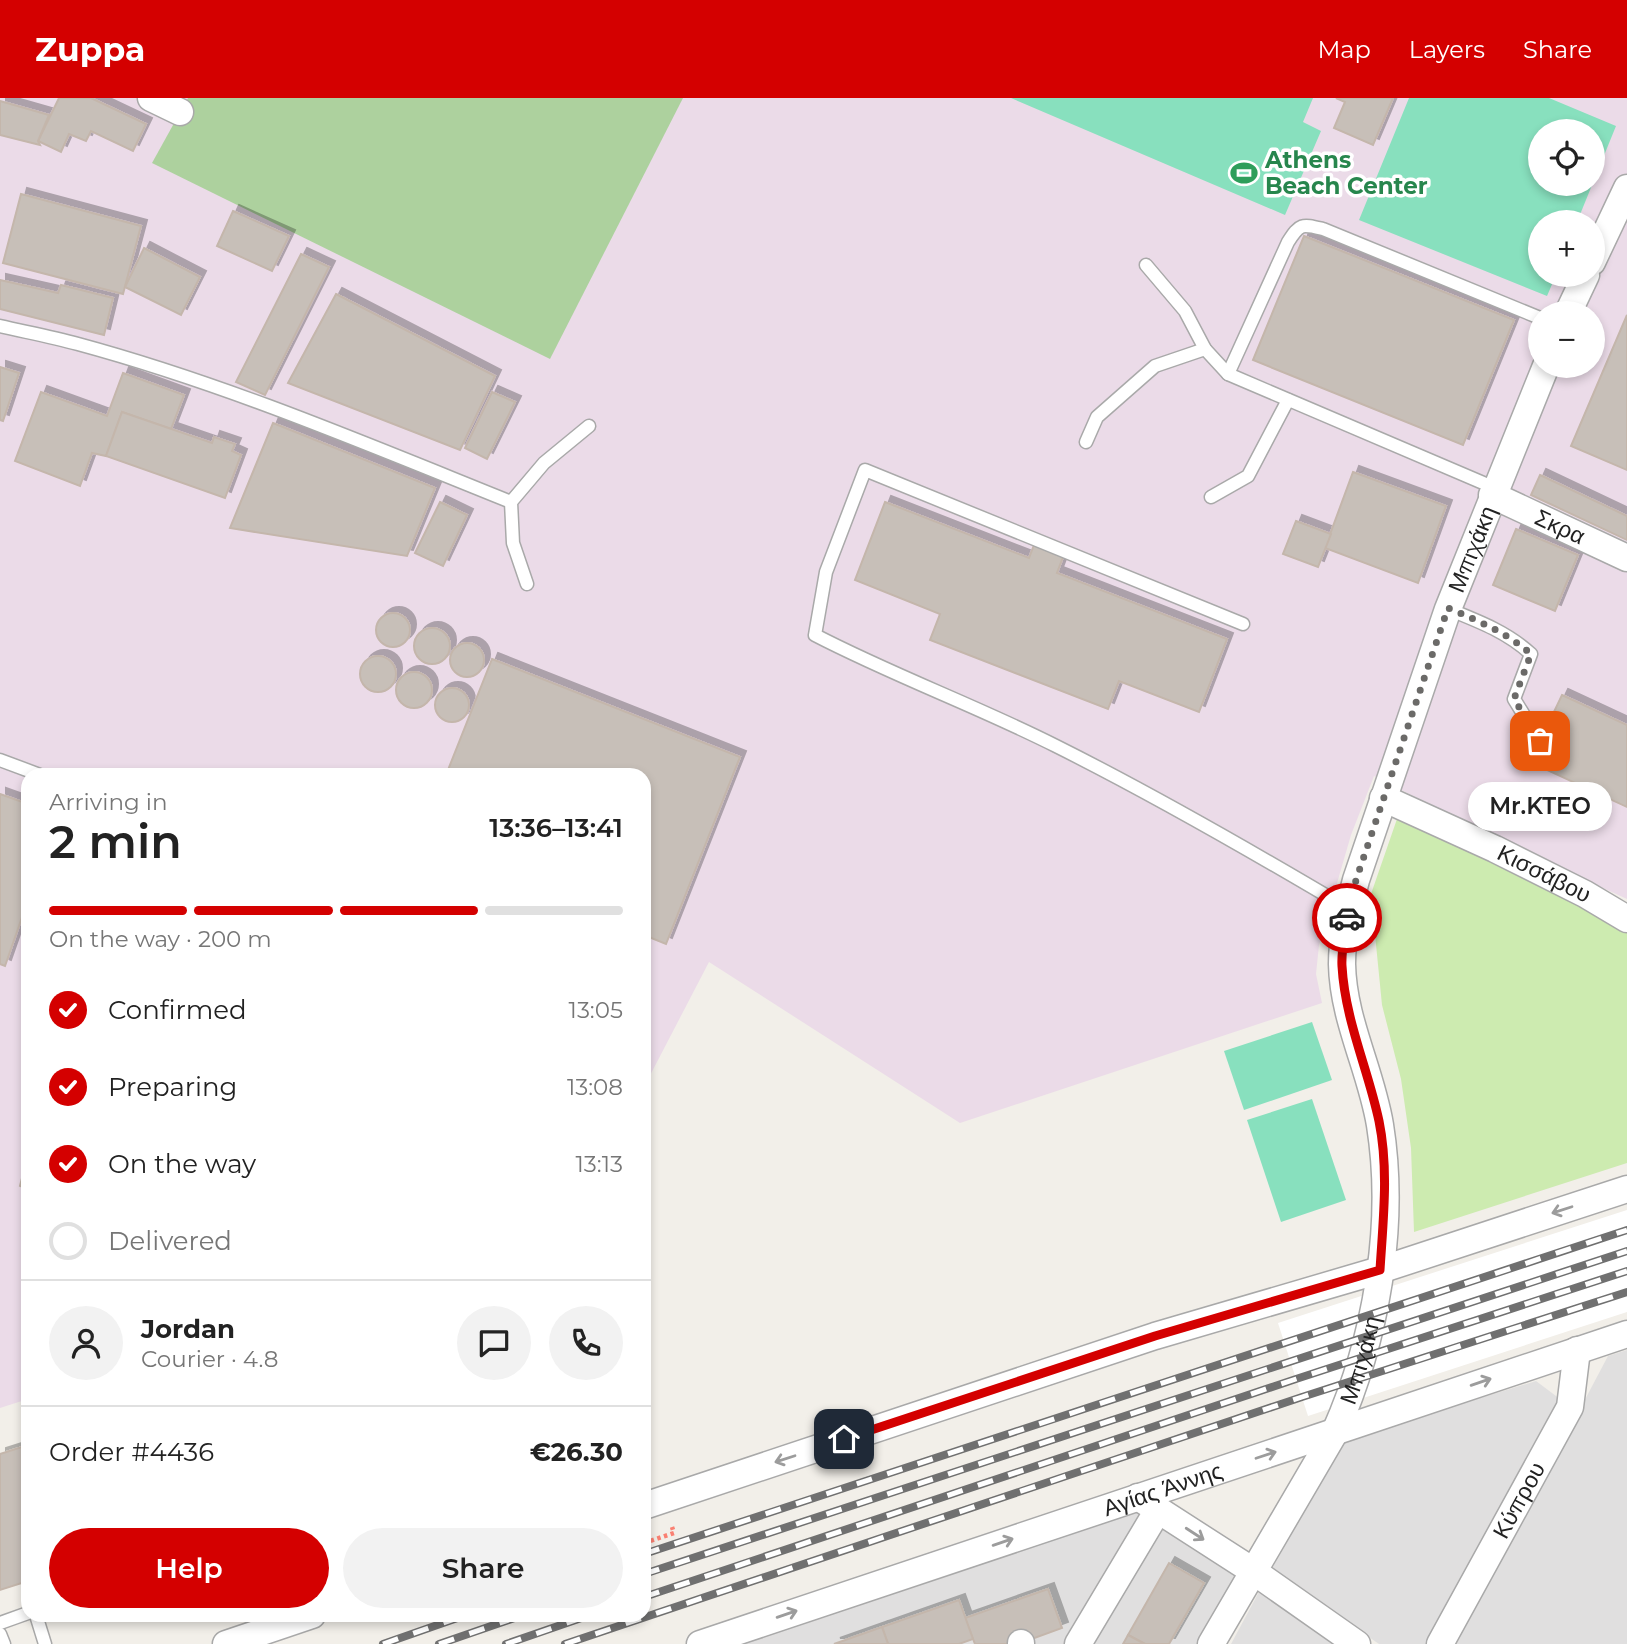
<!DOCTYPE html>
<meta charset="utf-8">
<style>
:root{--surface:#fff;--page:#f2f2f2;--text:#222;--muted:#767676;--line:#e0e0e0;--accent:#d40000}
body{margin:0;font-family:Montserrat,sans-serif;background:var(--page);color:var(--text);height:100vh;display:flex;flex-direction:column;font-size:26px;white-space:nowrap}
*{box-sizing:border-box;margin:0}
p{font-size:23px;color:var(--muted)}
.icon{flex:none;width:38px;height:38px;fill:none;stroke:currentColor;stroke-width:2;stroke-linecap:round;stroke-linejoin:round}
.map{position:relative;flex:1;overflow:hidden}
.side{position:absolute;left:21px;top:670px;width:630px;height:854px;display:flex;flex-direction:column;background:var(--surface);border-radius:21px;box-shadow:0 4px 10px #0003}
.side>*{flex:none}
.fabs{position:absolute;left:1528px;top:21px;display:grid;gap:14px}
.fabs a{display:grid;place-items:center;width:77px;height:77px;border-radius:50%;background:var(--surface);box-shadow:0 4px 10px #0003;font-size:35px}
.pin{position:absolute;display:grid;place-items:center;width:60px;height:60px;color:#fff;margin:-30px;border-radius:14px;box-shadow:0 4px 10px #0006}
.courier{position:absolute;display:grid;place-items:center;width:70px;height:70px;margin:-35px;border:5px solid #d40000;border-radius:50%;background:#fff;color:#222;box-shadow:0 2px 9px #0007}
.bubble{position:absolute;height:49px;border-radius:24px;background:var(--surface);box-shadow:0 4px 10px #0003;font-size:23px;font-weight:600;line-height:49px;text-align:center}
.overview em{font-style:normal;font-weight:600}
.overview div{display:flex;flex-direction:column-reverse}
.overview{display:flex;align-items:center;justify-content:space-between;height:119px;padding:0 28px}
h1{font-size:46px;font-weight:600;line-height:52px}
.bar{display:grid;grid-template-columns:repeat(4,1fr);gap:10px 7px;align-content:center;height:84px;padding:0 28px}
.bar i{height:9px;border-radius:5px;background:var(--line)}
.bar .on{background:var(--accent)}
.bar p{grid-column:span 4}
.line{display:flex;align-items:center;gap:18px;padding:0 28px;border-top:2px solid var(--line)}
.line div{flex:1}
.round{display:grid;place-items:center;flex:none;width:74px;height:74px;border-radius:37px;background:var(--page)}
ol{padding:0 28px;list-style:none}
li{display:flex;align-items:center;gap:21px;height:77px}
li p{margin-inline-start:auto}
li .icon{padding:7px;border-radius:50%;background:var(--accent);color:#fff;stroke-width:4}
li:last-child{color:var(--muted)}
li i{width:38px;height:38px;border:4px solid var(--line);border-radius:50%}
.primary-button{display:flex;gap:14px;margin-top:auto;padding:14px 28px}
.primary-button a{flex:1;height:80px;border-radius:42px;background:var(--accent);color:#fff;font-size:28px;font-weight:600;line-height:80px;text-align:center}
.primary-button a+a{background:var(--page);color:var(--text)}
header{display:flex;align-items:center;gap:42px;box-sizing:border-box;height:98px;padding:0 35px;background:var(--accent);color:#fff}
header strong{font-size:33px}
nav{display:flex;gap:38px;margin-inline-start:auto;font-size:24px}
.map>svg:first-child{display:block}
.residential{fill:#e0dfdf}
.industrial{fill:#ebdbe8;fill-rule:evenodd}
.grass{fill:#cdebb0}
.forest{fill:#add19e}
.pitch{fill:#88e0be;fill-rule:evenodd}
.pier{fill:#fff}
.building{fill:#c7bfb8;stroke:#c4b6ab;stroke-width:2;filter:url(#shadow)}
.lines{fill:none;stroke-linecap:round;stroke-linejoin:round}
.lane-casing{stroke:#a9a9a9;stroke-width:15}
.street-casing{stroke:#a9a9a9;stroke-width:29}
.path{stroke:#fa8072;stroke-width:4.5;stroke-dasharray:3.5 3.5;stroke-linecap:butt}
.lane{stroke:#fff;stroke-width:12}
.street{stroke:#fff;stroke-width:26}
.rail-casing{stroke:#707070;stroke-width:8}
.rail{stroke:#fff;stroke-width:5;stroke-dasharray:16;stroke-linecap:butt}
.oneway{stroke:#9c9c9c}
.done{stroke:#6b6a68;stroke-width:7;stroke-dasharray:0 12.6}
.route{stroke:#d40000;stroke-width:9}
.labels{text-anchor:middle;stroke-width:7;stroke-linejoin:round;paint-order:stroke}
.leisure-label{font-size:23px;font-weight:bold;fill:#27864d;stroke:#fff;text-anchor:start}
.street-label{font-size:23px;fill:#222;stroke:#fff}
</style>
<header>
<strong>Zuppa</strong>
<nav><a>Map</a><a>Layers</a><a>Share</a></nav>
</header>
<div class="map">
<svg width="1627" height="1546" viewBox="0 0 1627 1546">
<defs>
<filter id="shadow"><feDropShadow dx="6" dy="-6" stdDeviation="0" flood-color="#0004"/></filter>
</defs>
<rect width="100%" height="100%" fill="#f2efe9"/>
<g class="residential">
<path d="M1627,1252v294h-171l152,-288z"/>
<path d="M1536,1283l24,18 -133,245h-48l-108,-75 75,-130z"/>
<path d="M1137,1411l111,62 -39,73h-482z"/>
<path d="M1267,1479l99,67h-135z"/>
</g>
<path class="industrial" d="M0,0h1627v801l-118,-54 -135,-69 -23,59 -32,110 -3,29 6,29 -362,120 -251,-161 -65,125v-312h-616v624l-28,9zM1540,33h52v53h-52zM1540,124h52v53h-52zM1540,215h52v53h-52z"/>
<path class="grass" d="M1397,721l60,25 170,85v234l-213,69 -3,-84 -10,-69 -19,-74 -11,-111z"/>
<path class="forest" d="M188,0h495l-133,261 -398,-196z"/>
<g class="pitch">
<path d="M1011,0h302l-10,24 18,9 -36,84z"/>
<path d="M1409,0h140l67,28 -39,96h-37v53h16l-9,21 -188,-76zM1540,33h52v53h-52z"/>
<path d="M1312,924l20,58 -88,30 -20,-59z"/>
<path d="M1312,1001l34,101 -65,22 -34,-102z"/>
</g>
<path class="pier" d="M1627,1112v102l-319,104 -30,-93z"/>
<g class="building">
<path d="M59,0h32l55,26 -13,27 -42,-20 -5,10 -17,-7 -8,18 -23,-11z"/>
<path d="M1336,0h57l-20,47 -39,-17 11,-26z"/>
<path d="M0,3l49,14 -11,26 2,4 -40,-10z"/>
<path d="M21,96l120,32 -18,68 -120,-31z"/>
<path d="M233,113l56,25 -17,35 -55,-25z"/>
<path d="M1304,138l210,84 -51,125 -210,-85z"/>
<path d="M144,150l56,29 -19,38 -56,-28z"/>
<path d="M301,156l28,13 -64,128 -29,-13z"/>
<path d="M0,182l58,13 3,-8 52,13 -9,37 -104,-26z"/>
<path d="M336,196l159,82 -35,74 -172,-67z"/>
<path d="M1627,217v155l-56,-24z"/>
<path d="M0,269l19,6 -16,48 -3,-1z"/>
<path d="M123,275l61,22 -13,34 -49,-17 -16,44 -14,-3 -12,33 -65,-25 26,-69 66,24z"/>
<path d="M492,294l23,10 -28,57 -22,-11z"/>
<path d="M122,314l90,31 2,-6 21,7 -3,7 9,4 -16,43 -119,-42z"/>
<path d="M273,325l162,65 -28,68 -177,-28z"/>
<path d="M1353,374l93,34 -28,77 -93,-35z"/>
<path d="M1540,377l87,41v24l-96,-45z"/>
<path d="M440,404l27,13 -24,51 -28,-13z"/>
<path d="M885,404l144,56 5,-13 29,12 -6,16 170,66 -28,73 -80,-31 -11,28 -178,-69 10,-26 -85,-34z"/>
<path d="M1296,423l35,13 -13,33 -35,-13z"/>
<path d="M1516,431l62,26 -23,56 -62,-26z"/>
<circle cx="393" cy="532" r="17"/>
<circle cx="432" cy="548" r="18"/>
<circle cx="467" cy="562" r="17"/>
<circle cx="378" cy="576" r="18"/>
<path d="M492,561l248,98 -74,187 -22,-9v-160h-198z"/>
<circle cx="414" cy="592" r="18"/>
<circle cx="452" cy="607" r="17"/>
<path d="M1562,597l65,30v82l-97,-45z"/>
<path d="M0,696l28,10v96l-23,66 -5,-2z"/>
<path d="M28,1057v34l-8,-3z"/>
<path d="M28,1347v136l-28,9v-136z"/>
<path d="M1169,1465l35,20 -35,61h-24l-17,-9z"/>
<path d="M1048,1491l14,39 -44,16h-43l-10,-26z"/>
<path d="M959,1502l14,39 -14,5h-71l-6,-17z"/>
<path d="M882,1529l6,17h-54z"/>
<path d="M1128,1537l17,9h-22z"/>
</g>
<g class="lines">
<g class="lane-casing">
<g id="lane">
<path d="M1146,167l39,46 20,38 23,25 267,114"/>
<path d="M0,228c26,6 52,11 78,18 148,40 291,101 433,158"/>
<path d="M1228,276l60,-132c12,-19 14,-18 35,-13l217,89"/>
<path d="M1086,344l11,-25 58,-51 50,-17"/>
<path d="M1211,399l37,-21 40,-76"/>
<path d="M527,486l-14,-41 -2,-41 33,-39 45,-37"/>
<path d="M1448,511c30,12 59,23 83,45l-17,45 26,42"/>
<path d="M1243,526l-378,-154 -39,102 -11,63c79,41 162,71 241,111 100,50 197,106 293,163"/>
<path d="M0,662l40,15"/>
<path d="M36,1517l9,29"/>
<path d="M0,1525l28,-10"/>
<path d="M0,1536l4,10"/>
</g>
</g>
<g class="street-casing">
<g id="street">
<path d="M151,0l29,14"/>
<path d="M1592,164l35,-74"/>
<path d="M1568,215l18,-38"/>
<path id="s1" d="M1492,397l135,63"/>
<path id="s2" d="M1383,700l112,51 90,45 42,25"/>
<path d="M1138,1399l115,74 104,73"/>
<path d="M644,1408l511,-170 225,-66 247,-81"/>
<path d="M1021,1545v1"/>
<path d="M226,1546l86,-29"/>
<path id="s3" d="M700,1546l927,-310"/>
<path d="M1078,1546l80,-134"/>
<path id="s4" d="M1211,1546l124,-212c41,-92 61,-207 45,-307 -9,-55 -37,-105 -38,-161 0,-28 7,-57 14,-84l92,-271 98,-243"/>
<path id="s5" d="M1440,1546l130,-237 7,-57"/>
</g>
</g>
<path class="path" d="M644,1445l30,-10 -2,-6"/>
<use href="#lane" class="lane"/>
<use href="#street" class="street"/>
<g class="rail-casing">
<g id="rail">
<path d="M644,1456l983,-324"/>
<path d="M644,1476l983,-323"/>
<path d="M644,1499l652,-218 331,-108"/>
<path d="M383,1546l83,-29"/>
<path d="M439,1546l84,-29"/>
<path d="M506,1546l84,-29"/>
<path d="M565,1546l737,-247 325,-105"/>
</g>
</g>
<use href="#rail" class="rail"/>
</g>
<defs><path id="oneway-shaft" d="M-6 0H5M1.5-3L5.5 0L1.5 3" fill="none" stroke-width="1.6" stroke-linecap="round" stroke-linejoin="round" transform="scale(1.75)"/></defs>
<g class="oneway">
<use href="#oneway-shaft" transform="translate(1562 1112) rotate(162)"/>
<use href="#oneway-shaft" transform="translate(1481 1284) rotate(-19)"/>
<use href="#oneway-shaft" transform="translate(1266 1357) rotate(-18)"/>
<use href="#oneway-shaft" transform="translate(785 1361) rotate(162)"/>
<use href="#oneway-shaft" transform="translate(1195 1436) rotate(33)"/>
<use href="#oneway-shaft" transform="translate(1003 1444) rotate(-19)"/>
<use href="#oneway-shaft" transform="translate(787 1516) rotate(-19)"/>
</g>
<g class="lines">
<path class="done" d="M1347,820l9,-38 92,-272c30,13 58,24 83,46l-17,45 26,42"/>
<path class="route" d="M844,1341l311,-103 225,-66c3,-49 9,-100 -1,-149 -11,-52 -34,-101 -37,-155 -1,-15 3,-32 5,-48"/>
</g>
<defs>
<g id="stadium-bare" transform="scale(2.1)"><path d="M0-5a6.5 5 0 1 0 0 10a6.5 5 0 1 0 0-10ZM-3.5-1.8h7v3.6h-7Z" fill="#2e9e5b" stroke="#fff" stroke-width="2.5" paint-order="stroke"/></g>
</defs>
<g fill-rule="evenodd">
<use href="#stadium-bare" x="1244" y="75"/>
</g>
<g class="labels">
<g class="leisure-label">
<text x="1265" y="70">Athens<tspan x="1265" dy="26">Beach Center</tspan></text>
</g>
<g class="street-label">
<text dy="8" stroke="none"><textPath href="#s1" startOffset="75">Σκρα</textPath></text>
<text dy="8" stroke="none"><textPath href="#s4" startOffset="1162">Μπιχάκη</textPath></text>
<text dy="8" stroke="none"><textPath href="#s2" startOffset="178">Κισσάβου</textPath></text>
<text dy="8" stroke="none"><textPath href="#s4" startOffset="322">Μπιχάκη</textPath></text>
<text dy="8" stroke="none"><textPath href="#s3" startOffset="488">Αγίας Άννης</textPath></text>
<text dy="8" stroke="none"><textPath href="#s5" startOffset="164">Κύπρου</textPath></text>
</g>
</g>
</svg>
<div class="fabs">
<a><svg class="icon" aria-label="locate" viewBox="0 0 24 24"><circle cx="12" cy="12" r="6"/><path d="M12 2v4M12 18v4M2 12h4M18 12h4"/></svg></a>
<a>+</a>
<a>−</a>
</div>
<div class="pin" style="left:1540px;top:643px;background:#ea580c"><svg class="icon" aria-label="bag" viewBox="0 0 24 24"><path d="M5 8h14l-1 12H6zM9 8a3 3 0 0 1 6 0"/></svg></div>
<div class="pin" style="left:844px;top:1341px;background:#1f2937"><svg class="icon" aria-label="home" viewBox="0 0 24 24"><path d="M3 11l9-7 9 7M6 9v11h12V9"/></svg></div>
<div class="courier" style="left:1347px;top:820px"><svg class="icon" aria-label="car" viewBox="0 0 24 24"><path d="M5 17H2v-5l4-1 3-4h7l3 4 3 1v5h-3M9 17h6M6 11h13"/><circle cx="7" cy="17" r="2"/><circle cx="17" cy="17" r="2"/></svg></div>
<div class="bubble" style="left:1468px;top:684px;width:144px">Mr.KTEO</div>
<section class="side">
<div class="overview"><div><h1>2 min</h1><p>Arriving in</p></div><em>13:36–13:41</em></div>
<div class="bar"><i class="on"></i><i class="on"></i><i class="on"></i><i></i><p>On the way · 200 m</p></div>
<ol>
<li><svg class="icon" aria-label="check" viewBox="0 0 24 24"><path d="M5 12l5 5 9-10"/></svg>Confirmed<p>13:05</p></li>
<li><svg class="icon" aria-label="check" viewBox="0 0 24 24"><path d="M5 12l5 5 9-10"/></svg>Preparing<p>13:08</p></li>
<li><svg class="icon" aria-label="check" viewBox="0 0 24 24"><path d="M5 12l5 5 9-10"/></svg>On the way<p>13:13</p></li>
<li><i></i>Delivered</li>
</ol>
<div class="line" style="height:126px"><a class="round"><svg class="icon" aria-label="person" viewBox="0 0 24 24"><circle cx="12" cy="8" r="4"/><path d="M4 21q1-7 8-7t8 7"/></svg></a><div><b>Jordan</b><p>Courier · 4.8</p></div><a class="round"><svg class="icon" aria-label="chat" viewBox="0 0 24 24"><path d="M4 5h16v11H9l-5 4z"/></svg></a><a class="round"><svg class="icon" aria-label="phone" viewBox="0 0 24 24"><path d="M5 4h4l2 5-3 2q2 4 5 5l2-3 5 2v4C11 20 4 13 5 4z"/></svg></a></div>
<div class="line" style="height:91px"><div>Order #4436</div><b>€26.30</b></div>
<div class="primary-button"><a>Help</a><a>Share</a></div>
</section>
</div>
